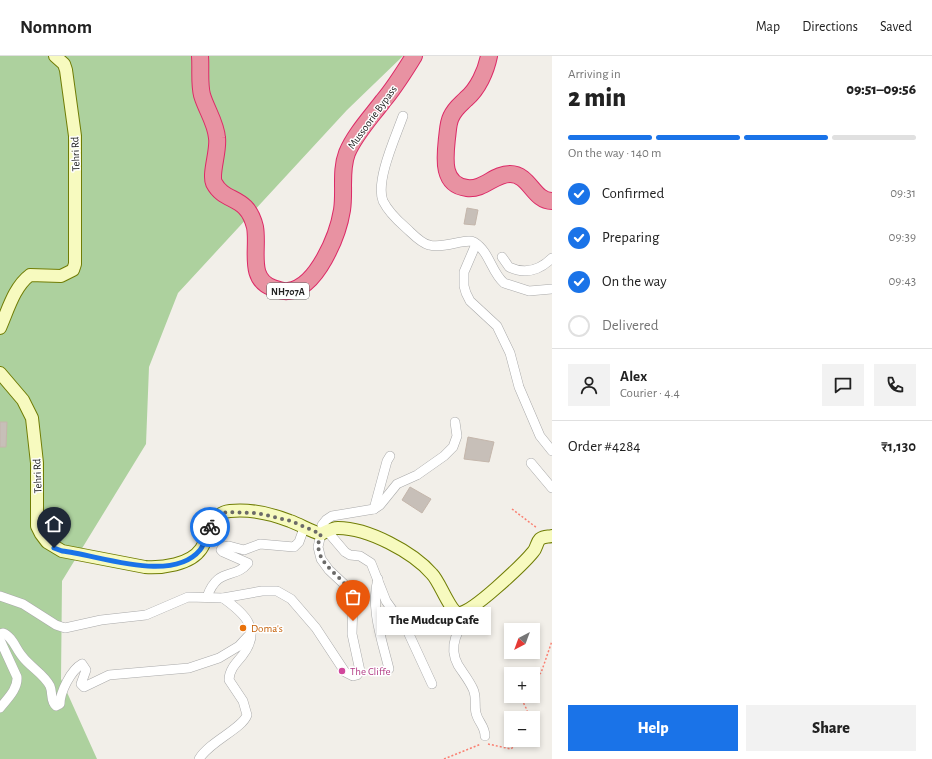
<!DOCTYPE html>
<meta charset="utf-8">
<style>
:root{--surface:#fff;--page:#f2f2f2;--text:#222;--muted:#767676;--line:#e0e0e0;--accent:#1a73e8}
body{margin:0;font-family:"Alegreya Sans",sans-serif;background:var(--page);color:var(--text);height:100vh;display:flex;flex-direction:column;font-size:15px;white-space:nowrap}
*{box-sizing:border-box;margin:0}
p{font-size:13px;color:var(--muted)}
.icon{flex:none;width:22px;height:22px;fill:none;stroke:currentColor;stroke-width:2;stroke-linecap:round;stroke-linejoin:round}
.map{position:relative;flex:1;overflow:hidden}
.panel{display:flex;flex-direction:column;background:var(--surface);width:380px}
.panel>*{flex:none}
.needle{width:26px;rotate:221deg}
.tools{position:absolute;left:504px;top:567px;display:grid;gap:8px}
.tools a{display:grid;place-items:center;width:36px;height:36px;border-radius:0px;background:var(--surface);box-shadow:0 2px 6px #0003;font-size:20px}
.pin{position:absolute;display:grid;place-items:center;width:34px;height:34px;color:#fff;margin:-41px -17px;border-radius:50% 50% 50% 0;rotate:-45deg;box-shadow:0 0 4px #0007}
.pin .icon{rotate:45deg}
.courier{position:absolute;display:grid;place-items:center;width:40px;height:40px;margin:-20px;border:3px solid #1a73e8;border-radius:50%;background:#fff;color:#222;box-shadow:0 1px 5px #0007}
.bubble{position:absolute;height:28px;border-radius:0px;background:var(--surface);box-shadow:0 2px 6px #0003;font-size:13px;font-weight:800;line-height:28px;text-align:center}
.head em{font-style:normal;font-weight:800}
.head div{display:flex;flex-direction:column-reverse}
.head{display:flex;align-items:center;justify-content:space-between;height:68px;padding:0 16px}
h1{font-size:26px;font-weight:800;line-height:30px}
.bar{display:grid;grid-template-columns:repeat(4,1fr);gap:6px 4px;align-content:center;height:48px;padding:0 16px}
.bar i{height:5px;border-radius:3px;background:var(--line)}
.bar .on{background:var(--accent)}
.bar p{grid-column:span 4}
.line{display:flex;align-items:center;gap:10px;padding:0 16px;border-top:1px solid var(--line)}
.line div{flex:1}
.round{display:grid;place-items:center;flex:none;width:42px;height:42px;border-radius:0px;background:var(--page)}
ol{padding:0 16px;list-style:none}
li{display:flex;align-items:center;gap:12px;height:44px}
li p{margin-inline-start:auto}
li .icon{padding:4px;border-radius:50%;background:var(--accent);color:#fff;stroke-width:4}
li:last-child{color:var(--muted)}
li i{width:22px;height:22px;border:2px solid var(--line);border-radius:50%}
.button{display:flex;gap:8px;margin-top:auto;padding:8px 16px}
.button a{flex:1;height:46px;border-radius:0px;background:var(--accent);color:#fff;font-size:16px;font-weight:800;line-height:46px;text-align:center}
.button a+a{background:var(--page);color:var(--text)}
header{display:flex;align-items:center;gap:24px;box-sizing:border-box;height:56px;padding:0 20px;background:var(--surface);border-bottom:1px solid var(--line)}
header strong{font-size:19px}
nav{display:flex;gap:22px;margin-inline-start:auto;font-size:14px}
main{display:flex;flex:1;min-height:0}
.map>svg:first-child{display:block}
.forest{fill:#add19e}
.building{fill:#c7bfb8;stroke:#c4b6ab}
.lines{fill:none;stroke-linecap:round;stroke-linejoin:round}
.street-casing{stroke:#a9a9a9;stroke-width:10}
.secondary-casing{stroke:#707d05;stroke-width:14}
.highway-casing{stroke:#dc2a67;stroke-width:18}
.path{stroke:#fa8072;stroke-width:1.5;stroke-dasharray:2 2;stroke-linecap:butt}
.street{stroke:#fff;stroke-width:9}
.secondary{stroke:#f7fabf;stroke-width:12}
.highway{stroke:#e892a2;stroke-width:16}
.done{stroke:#6b6a68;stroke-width:4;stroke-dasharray:0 7.2}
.route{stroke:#1a73e8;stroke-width:5}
.food-dot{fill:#e8710a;stroke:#fff;stroke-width:1.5}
.hotel-dot{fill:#d1479c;stroke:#fff;stroke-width:1.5}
.labels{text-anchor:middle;stroke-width:3;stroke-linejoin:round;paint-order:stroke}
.shield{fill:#fff;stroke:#646464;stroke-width:1}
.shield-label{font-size:10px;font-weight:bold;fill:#222}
.street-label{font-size:11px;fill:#222;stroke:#fff}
.food-label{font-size:11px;fill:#c56008;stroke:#fff;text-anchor:start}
.hotel-label{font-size:11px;fill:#b23c85;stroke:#fff;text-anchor:start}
</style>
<header>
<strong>Nomnom</strong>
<nav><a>Map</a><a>Directions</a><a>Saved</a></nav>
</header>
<main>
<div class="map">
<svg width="552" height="703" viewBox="0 0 552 703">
<rect width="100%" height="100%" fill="#f2efe9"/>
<path class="forest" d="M0,0h403l-56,54 -169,183 -29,74 -3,77 -84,137 -1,98 36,80h-97z"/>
<g class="building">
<path d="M467,152l11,2 -3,15 -11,-1z"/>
<path d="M0,366h7l-1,25h-6z"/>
<path d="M468,381l26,5 -5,20 -25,-3z"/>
<path d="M410,431l21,12 -9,14 -20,-13z"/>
</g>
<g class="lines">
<g class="street-casing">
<g id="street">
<path d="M403,60c-7,20 -28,65 -20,85 5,10 14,19 22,26 7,6 15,16 24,18 15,4 36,-7 45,-3 16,10 17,30 30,41l25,8 23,-2"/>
<path d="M476,188l-12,28v14l2,7 4,8 27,25 13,27 9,34 21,49 12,15"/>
<path d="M502,201l7,10c17,8 31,3 43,-9"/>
<path d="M531,407l21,25"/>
<path d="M374,453l13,-48 3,-5"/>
<path d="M378,523c-8,29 4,61 11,90"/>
<path d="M0,540l23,8 33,21 9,3 36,-8 45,-5 42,-18 35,1 39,-7h15l14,8 25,29 29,44 8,4 4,-1 3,-4 -8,-37 1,-34 -8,-15 -16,-15 -8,-11 -3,-12 3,-13"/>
<path d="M207,541c11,-31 28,-17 41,-34l-25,-11 -2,-2 2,-3 6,-1 15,4 16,-6 34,3 5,-5 5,-14"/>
<path d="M474,551c-13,19 -28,36 -16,58 5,8 11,15 15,24 4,8 1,16 3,24 2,9 9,13 9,23"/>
<path d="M0,578l3,-1c9,3 13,16 19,23 8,11 22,18 28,30 3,7 0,15 6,20l4,-2c0,-12 11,-34 22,-40l4,6 -5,14 3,3 25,-12 80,-7 30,-10 20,-12 12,-13"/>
<path d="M0,584l17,37c1,12 -10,22 -17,31"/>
<path d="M432,628l-24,-52 -22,-31 -15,-38 -11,-7 -10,-1 -5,-3 -23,-27 4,-5 6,-4 42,-7 6,-4 17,-21 20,-9 27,-19 9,-9 4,-11 -2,-14"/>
<path d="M199,703c11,-18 43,-30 48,-44l-4,-14 -14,-21c0,-10 7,-17 13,-24 21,-27 2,-43 -19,-58"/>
</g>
</g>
<g class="secondary-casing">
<g id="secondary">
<path d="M0,272c8,-18 14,-41 30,-53l31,1 12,-6 2,-6v-128l-9,-66 -2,-6 -9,-8"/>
<path d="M0,317l23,27 9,18 5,45v63l4,8 6,8 15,9 83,16c17,1 45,-2 56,-18 9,-13 9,-36 29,-38 19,-2 42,3 60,10 11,4 20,10 31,13 6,-3 11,-6 17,-6 30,0 75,24 94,46 8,8 18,38 27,39 11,2 65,-50 74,-61 4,-4 3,-9 7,-13 4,-3 8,-2 12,-3"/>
</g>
</g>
<g class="highway-casing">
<g id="highway">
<path d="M200,0c1,12 -1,27 2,39 4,14 14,28 15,43 2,12 -7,36 -3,45 11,21 33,11 41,44 4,22 -8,52 18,61 6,2 10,4 15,3 29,-3 50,-56 54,-81 3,-19 -2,-39 5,-57 8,-19 24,-36 36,-52 12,-14 21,-29 31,-45"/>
<path d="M489,0c-3,15 -11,33 -23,43 -6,6 -11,9 -15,18 -3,6 -3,14 -4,21 -2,19 -6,47 20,50 17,2 27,-14 43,-14 20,0 23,27 42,27"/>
</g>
</g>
<g class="path">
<path d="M512,453l25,19"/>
<path d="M533,623l8,-6 11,-32"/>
<path d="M520,640l7,14 1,8"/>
<path d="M488,688l23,5 9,-9"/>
<path d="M444,703l37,-15"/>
</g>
<use href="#street" class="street"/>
<use href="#secondary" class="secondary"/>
<use href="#highway" class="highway"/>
</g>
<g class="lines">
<path class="done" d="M210,471l5,-8 11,-7 31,1 34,8 30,13c-12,28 20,39 30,59 4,9 2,19 2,28"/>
<path class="route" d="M54,492l8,3c37,4 110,33 138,-1 5,-6 7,-16 10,-23"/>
</g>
<circle class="food-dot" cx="243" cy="572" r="4"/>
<circle class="hotel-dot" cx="342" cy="615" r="4"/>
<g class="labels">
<rect class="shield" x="267" y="227" width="42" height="16" rx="3"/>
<g class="shield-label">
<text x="288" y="239">NH707A</text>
</g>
<g class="street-label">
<text transform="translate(372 61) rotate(-54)" y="4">Mussoorie Bypass</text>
<text transform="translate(75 98) rotate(-92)" y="4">Tehri Rd</text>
<text transform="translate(37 420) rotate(-92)" y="4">Tehri Rd</text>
</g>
<g class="food-label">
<text x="251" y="576">Doma's</text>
</g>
<g class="hotel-label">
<text x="350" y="619">The Cliffe</text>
</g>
</g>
</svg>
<div class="tools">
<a><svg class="needle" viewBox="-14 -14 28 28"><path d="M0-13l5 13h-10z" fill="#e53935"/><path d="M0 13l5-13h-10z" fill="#767676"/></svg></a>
<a>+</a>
<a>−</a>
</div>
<div class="pin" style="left:353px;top:565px;background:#ea580c"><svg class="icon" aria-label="bag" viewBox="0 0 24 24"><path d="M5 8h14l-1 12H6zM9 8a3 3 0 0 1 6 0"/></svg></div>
<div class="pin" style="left:54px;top:492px;background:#1f2937"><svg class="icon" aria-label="home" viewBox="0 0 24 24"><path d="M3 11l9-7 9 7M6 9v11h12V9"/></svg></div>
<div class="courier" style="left:210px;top:471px"><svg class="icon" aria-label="bike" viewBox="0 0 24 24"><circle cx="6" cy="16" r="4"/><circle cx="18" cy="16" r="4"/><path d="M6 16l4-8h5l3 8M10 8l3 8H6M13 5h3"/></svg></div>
<div class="bubble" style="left:377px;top:551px;width:114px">The Mudcup Cafe</div>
</div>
<section class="panel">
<div class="head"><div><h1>2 min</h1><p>Arriving in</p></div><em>09:51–09:56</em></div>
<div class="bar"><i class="on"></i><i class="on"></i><i class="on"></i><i></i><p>On the way · 140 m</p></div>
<ol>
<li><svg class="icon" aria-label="check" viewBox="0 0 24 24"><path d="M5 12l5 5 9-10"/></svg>Confirmed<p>09:31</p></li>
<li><svg class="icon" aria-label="check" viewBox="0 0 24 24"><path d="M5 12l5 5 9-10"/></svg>Preparing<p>09:39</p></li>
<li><svg class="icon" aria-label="check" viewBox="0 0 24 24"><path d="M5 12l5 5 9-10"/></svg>On the way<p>09:43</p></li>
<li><i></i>Delivered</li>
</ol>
<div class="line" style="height:72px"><a class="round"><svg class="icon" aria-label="person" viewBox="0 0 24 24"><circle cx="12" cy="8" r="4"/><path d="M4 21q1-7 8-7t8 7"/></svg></a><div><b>Alex</b><p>Courier · 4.4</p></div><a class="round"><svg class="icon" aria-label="chat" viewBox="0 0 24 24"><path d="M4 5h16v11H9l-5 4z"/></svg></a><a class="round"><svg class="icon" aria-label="phone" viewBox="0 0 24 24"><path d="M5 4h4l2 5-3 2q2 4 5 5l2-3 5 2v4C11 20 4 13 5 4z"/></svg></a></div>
<div class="line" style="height:52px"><div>Order #4284</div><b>₹1,130</b></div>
<div class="button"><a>Help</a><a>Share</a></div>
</section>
</main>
